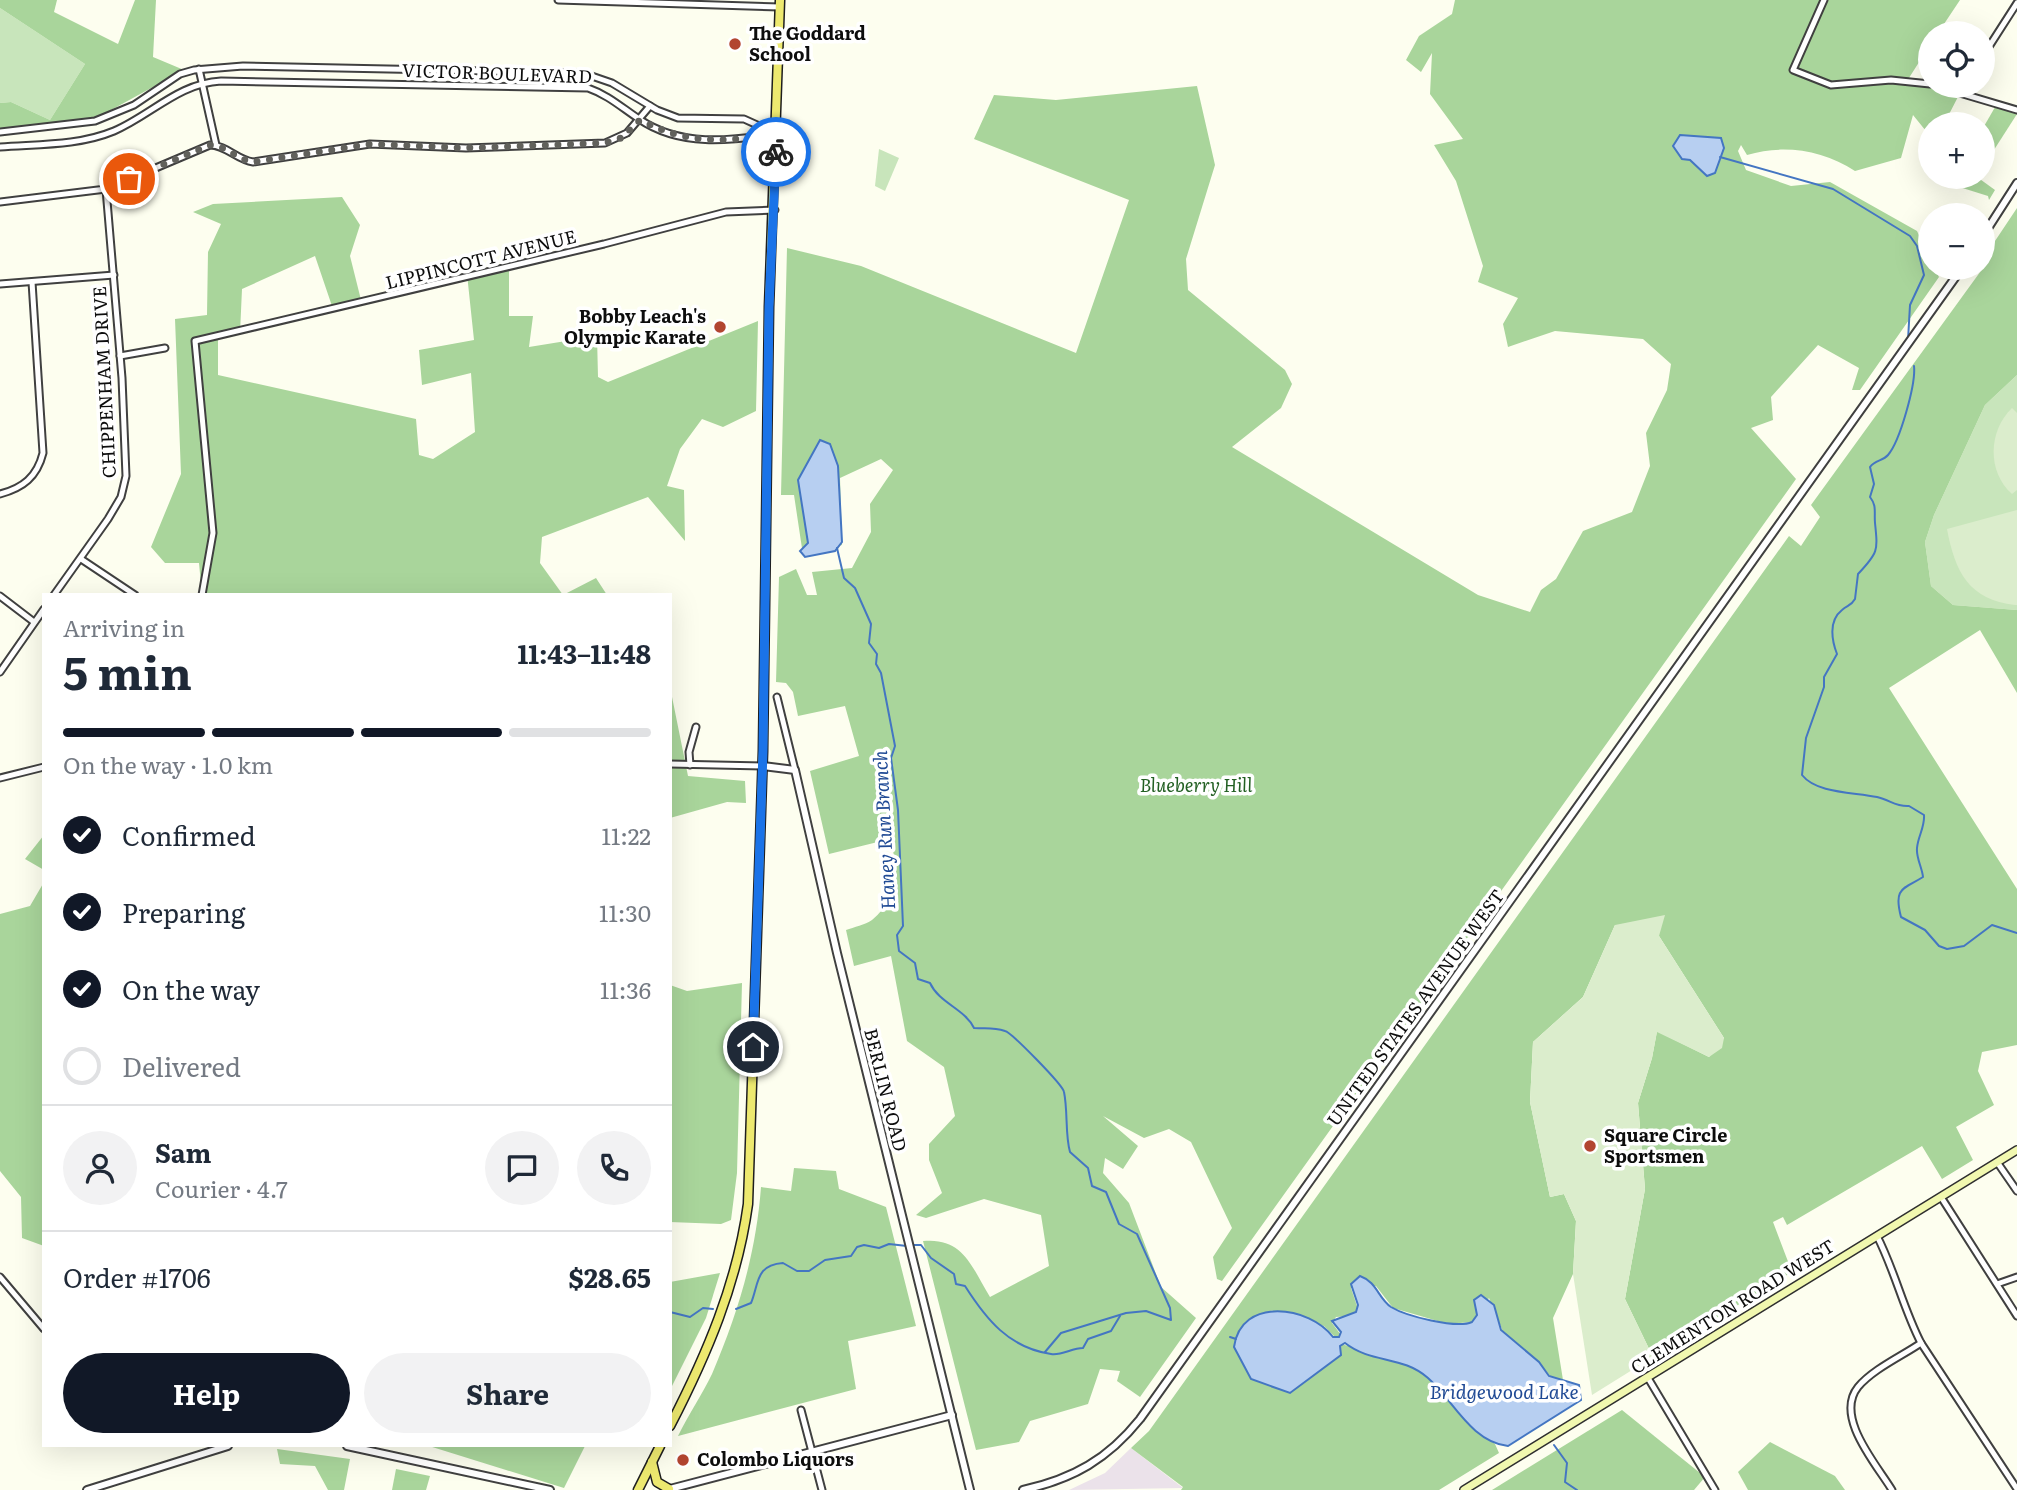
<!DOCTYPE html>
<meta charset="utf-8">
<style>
:root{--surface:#fff;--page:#f2f2f3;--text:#1f2937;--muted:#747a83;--line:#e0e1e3;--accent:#111827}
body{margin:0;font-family:Literata,serif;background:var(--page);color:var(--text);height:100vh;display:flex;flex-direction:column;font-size:26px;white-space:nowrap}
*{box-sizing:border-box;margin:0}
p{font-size:23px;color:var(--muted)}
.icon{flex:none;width:38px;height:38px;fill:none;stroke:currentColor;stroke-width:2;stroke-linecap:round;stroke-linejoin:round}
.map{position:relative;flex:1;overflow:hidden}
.sheet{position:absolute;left:42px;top:593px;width:630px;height:854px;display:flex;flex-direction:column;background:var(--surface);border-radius:0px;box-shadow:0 7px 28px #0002}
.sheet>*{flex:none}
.controls{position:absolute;left:1918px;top:21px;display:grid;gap:14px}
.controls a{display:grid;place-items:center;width:77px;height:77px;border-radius:50%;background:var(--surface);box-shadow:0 7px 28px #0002;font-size:35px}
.pin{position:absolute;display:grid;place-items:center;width:60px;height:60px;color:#fff;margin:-30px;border:4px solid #fff;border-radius:50%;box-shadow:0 2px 7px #0007}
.courier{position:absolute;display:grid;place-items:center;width:70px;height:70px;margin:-35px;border:5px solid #1a73e8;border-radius:50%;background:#fff;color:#222;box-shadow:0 2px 9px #0007}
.head em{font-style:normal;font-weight:700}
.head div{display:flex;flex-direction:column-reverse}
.head{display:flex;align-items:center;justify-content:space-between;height:119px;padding:0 21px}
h1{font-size:46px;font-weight:700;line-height:52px}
.bar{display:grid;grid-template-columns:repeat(4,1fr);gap:10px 7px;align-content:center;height:84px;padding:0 21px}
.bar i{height:9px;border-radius:5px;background:var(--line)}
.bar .current{background:var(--accent)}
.bar p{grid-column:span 4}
.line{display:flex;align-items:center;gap:18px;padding:0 21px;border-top:2px solid var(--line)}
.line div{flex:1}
.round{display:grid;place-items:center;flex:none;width:74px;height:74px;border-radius:37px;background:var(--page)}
ol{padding:0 21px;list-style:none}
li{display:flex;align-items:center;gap:21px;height:77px}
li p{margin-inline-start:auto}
li .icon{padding:7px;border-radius:50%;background:var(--accent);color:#fff;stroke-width:4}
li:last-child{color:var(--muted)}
li i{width:38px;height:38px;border:4px solid var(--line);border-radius:50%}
.cta{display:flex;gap:14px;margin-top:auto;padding:14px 21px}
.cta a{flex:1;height:80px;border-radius:42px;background:var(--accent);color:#fff;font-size:28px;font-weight:700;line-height:80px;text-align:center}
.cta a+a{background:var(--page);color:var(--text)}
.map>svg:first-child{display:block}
.industrial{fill:#ebe2ea}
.green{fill:#c8e5bb}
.forest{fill:#a9d59b}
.pitch{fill:#dbedcc}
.water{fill:#b7cff1;stroke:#4476c2;stroke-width:2}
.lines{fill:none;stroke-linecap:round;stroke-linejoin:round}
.stream{stroke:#4476c2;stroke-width:2}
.minor-casing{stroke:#404040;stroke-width:9}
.tertiary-casing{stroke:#404040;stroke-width:10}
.secondary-casing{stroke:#2f2f2f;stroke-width:10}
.primary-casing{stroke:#1e1e1e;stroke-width:11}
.minor{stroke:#fff;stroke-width:5}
.tertiary{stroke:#fff;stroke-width:6}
.secondary{stroke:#f1f8af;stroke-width:7}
.primary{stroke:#ede96f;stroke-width:8}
.done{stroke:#61615c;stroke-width:7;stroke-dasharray:0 12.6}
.route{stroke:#1a73e8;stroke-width:9}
.poi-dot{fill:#b24530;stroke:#fff;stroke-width:2.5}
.labels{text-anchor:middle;stroke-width:7;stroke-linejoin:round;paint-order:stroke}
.poi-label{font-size:18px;font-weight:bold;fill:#0d0d0d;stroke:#fff;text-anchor:start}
.street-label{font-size:18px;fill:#0d0d0d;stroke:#fff}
.park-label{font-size:18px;font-style:italic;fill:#236023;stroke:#fff}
.water-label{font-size:19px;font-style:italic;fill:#204a95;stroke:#fff}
</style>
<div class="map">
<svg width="2017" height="1490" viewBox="0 0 2017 1490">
<rect width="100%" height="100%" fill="#fdfeef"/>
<path class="industrial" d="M1131,1448l52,40 -114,2 36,-17z"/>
<g class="green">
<path d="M0,8l85,56 -35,56 -39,-18 -11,1z"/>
<path d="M879,149l20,9 -14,33 -10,-5z"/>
<path d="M2017,375v235l-64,-5 -22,-19 -6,-44 9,-27 51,-110z"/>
</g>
<g class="forest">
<path d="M0,0h57l-3,12 64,32 17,-44h21l-3,57 31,13 -93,51 -91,9v-27l11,-1 39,18 35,-56 -85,-56z"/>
<path d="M1455,0h505l-22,33h-8v12l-23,36 54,10 -17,33h-14v12l-17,-21 -12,43 -46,13c-32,-21 -72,-27 -108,-16l-6,-10 -3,6 8,19 45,16 39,-4 87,49 13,28v9h4l5,9 -79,113h-8l7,-22 -41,-23 -47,52 2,23 -22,8 45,51 -574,802 -5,-2 -4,-22 19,-29 -41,-86 -22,-13 -25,9 -41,-22 35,30 -15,23 -18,-11 -2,15 26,30 32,84 35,31 -56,79 -23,-16 3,-10 -20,-2 -12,35 -58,17 -11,21 -43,8 -53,-209c41,-4 49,27 67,56l59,-31 -8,-51 -57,-16 -58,19 -10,-3 26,-22 -13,-33v-16l26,-28 -11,-49 -37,-26 -16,-85 -37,10 -8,-36c8,-3 19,-5 26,-10 24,-18 27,-55 18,-81l-61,15 -19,-83 49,-15 -14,-50 -47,10 -5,-24 -7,-9 -10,-1 3,-105 17,-8 11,26h10l-5,-23 40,-4 19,-36 -1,-28 23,-34 -12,-11 -41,19 2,67 -39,10 -9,-60h-13l6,-247 74,18 215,87 53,-153 -155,-61 20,-44 62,5 141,-14 18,79 -29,94 2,31 97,80 7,14 -11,24 -49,39 246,148 52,17 11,-22 15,-11 27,-48 49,-19 18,-46 -4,-33 21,-43 4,-26 -28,-25 -88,-8 -47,16 -5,-23 15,-26 -40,-16 5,-16 -27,-85 -22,-36 29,-6 -33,-45 2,-41 -11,19 -15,-12 13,-24 33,-22z"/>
<path d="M1998,102l19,9v3l-34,53v-39z"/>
<path d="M1938,177h39l18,13 -6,10 -1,-4 -51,-16z"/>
<path d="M342,197l18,28 -10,31 11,44 -28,9 -18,-53 -73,33 -2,44 -22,4v38l198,44 3,36 14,4 42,-27 -4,-59 -49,12 -3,-35 55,-10 -7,-66 42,-10v52h24l-4,31 68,-11 1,41 10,5 150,-61 -2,90 -33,16 -21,-8 -22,30 -13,37 17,4 1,51 -37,-44 -106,40 -2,26 23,32 33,-17 11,17h-405l-3,-32h-34l-14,-16 30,-73 -6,-155 32,-4 1,-63 13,-28 -28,-12 20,-8z"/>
<path d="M2017,208v167l-32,30 -51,110 -9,27 6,44 22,19 64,5v83l-37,-63 -91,58 128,201v156l-35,7 -4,19 16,34 -38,22 17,33 -31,19 -20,-33 -135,79 -4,-8 -10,5 19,50 -139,85 -28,-58 20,-110 -7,-86 14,-45 5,-27 52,26 15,-19 -65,-102 -44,-11 -32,72 -50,45 -3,60 20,95 14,-3 12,27 -3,53 -20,44 10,62 -12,-3 -16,-19 -31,-24 -15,-36 -17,24 -24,2 -55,-16 -17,-22 -25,2 7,21 -7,7 -15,1 -4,6 9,12 -5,3 -12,-12 -54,-16 71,34 63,17 22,15 69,68 4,9 -60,37h-258l2,-3 -52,-39 18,-17 640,-895 12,10 19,-29 -9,-12 172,-237 6,-18z"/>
<path d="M670,687l18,89 57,5 1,22 -19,-1 -57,16z"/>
<path d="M44,835v35l-19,-11z"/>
<path d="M44,882v364l-22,-8 -1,-41 -21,-26v-257l30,-8z"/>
<path d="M742,983l-5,190 -6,47 -10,4 -51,-2v-237l17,6z"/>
<path d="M794,1168l42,3 3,18 47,18 30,119 -68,15 8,48 -178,47c10,-21 24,-41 34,-62 26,-61 44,-120 49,-187l30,4z"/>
<path d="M720,1273l-14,45 -36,72v-108z"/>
<path d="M1622,1410l83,67 -11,13h-202z"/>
<path d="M1770,1442l65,34 10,14h-97l-10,-18z"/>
<path d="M429,1446h156l-21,42z"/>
<path d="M277,1449l73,10 -6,31h-16l-13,-24 -35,-2z"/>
<path d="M396,1469l34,7 -4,14h-34z"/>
</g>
<g class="pitch">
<path d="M2012,408l5,5v77l-5,4c-25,-22 -24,-63 0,-86z"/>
<path d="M2017,510v95h-2c-46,-5 -60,-33 -68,-76z"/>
<path d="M1665,915l-6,21 65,102 -2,10 -13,9 -52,-25 -5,26 -14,45 7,86 -20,110 28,58 -61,38 -19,-121 3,-53 -12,-27 -14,3 -20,-95 3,-60 50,-45 32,-72z"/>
</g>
<g class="water">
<path d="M1680,135l41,3 3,10 -9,25 -8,3 -17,-16 -8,-1 -9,-13z"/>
<path d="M820,440l10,4 8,22 4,76 -7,9 -30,6 -5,-6 8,-8 -10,-63z"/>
<path d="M1360,1276c17,6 18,22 31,31 15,9 65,22 81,15l5,-7 -3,-15 7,-5 13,10 7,25 38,32 10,14 30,9 2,15 -73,46c-37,-4 -55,-46 -80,-68 -26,-23 -56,-14 -83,-35l-5,3 1,9 -51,38 -39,-14 -17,-32c7,-51 76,-41 99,-10h6l2,-5 -9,-11 24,-9 2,-7 -7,-21z"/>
</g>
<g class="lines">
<g class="stream">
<path d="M1720,157l113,32 77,47 7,10 7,29 -14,30 -2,35"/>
<path d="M1914,366c2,18 -14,75 -26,89 -5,6 -13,5 -18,12l4,17 -4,13c7,9 4,15 5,26 3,28 3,30 -17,51l-3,25c-4,7 -7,6 -13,11 -14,11 -10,31 -5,44l-13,23v10l-18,51 -4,37c15,19 53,17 75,22 13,3 19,10 32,9l15,9c1,12 -6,21 -7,33 -1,10 5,19 6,29 -19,12 -30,10 -22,40l24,13 14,16 8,3 17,-3 28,-21 25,8"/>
<path d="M837,548l7,30 11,10 16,36 -2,19 8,11 -1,10 5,9 14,73 -4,12 7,52 5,116 -6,9 2,16 16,12 3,16 12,4c9,20 35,26 44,45 12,1 19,-1 31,3 6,1 58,54 59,61 4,19 1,43 6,60l18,16 4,18 14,6 13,32 18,10 33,74 1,12 -25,-9 -20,2 -65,20 -16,19"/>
<path d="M912,1245h9l10,13 23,16 2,10 9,2c21,33 44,62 86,68 10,2 21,-6 32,-6l5,-9 23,-8 9,-15"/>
<path d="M736,1309l15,-6c8,-19 4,-38 32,-40l14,8h12l16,-11 26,-4 6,-9 7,-2 15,3 10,-4 18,2"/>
<path d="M670,1312l20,5 13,-9 10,1"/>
<path d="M1230,1337l6,2"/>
<path d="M1554,1445l13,18 -2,19 12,8"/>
</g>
<g class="minor-casing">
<g id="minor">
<path d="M558,0l222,7"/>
<path d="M1824,0l-31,70 38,15 60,-5 39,4"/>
<path d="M1983,56l34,-53"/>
<path d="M199,69l17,76"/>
<path d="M1936,86l81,24"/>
<path d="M0,132l95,-11 39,-16 46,-31 14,-4 49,-4 340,7 29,10 45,27 21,8 66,1 33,15"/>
<path d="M0,147c37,-3 78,-1 114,-16 37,-16 65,-48 107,-50l367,7c20,7 33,19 51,31 41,28 90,22 137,15"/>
<path d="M0,202l106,-13 104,-44c16,0 27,15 43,17l117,-18 96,4 139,-5 22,-10 23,-27"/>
<path d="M0,284l114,-9"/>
<path d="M120,356l45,-8"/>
<path d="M0,494c23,-6 37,-17 43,-41l-11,-171"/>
<path d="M81,559l54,36"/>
<path d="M54,595l54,-76 13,-22 5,-21 -4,-98 -16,-189"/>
<path d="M202,595l11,-62 -18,-192 409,-97 122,-32 49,-2"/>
<path d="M0,596l34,26"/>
<path d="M0,672l44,-63"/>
<path d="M777,697l18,73"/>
<path d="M670,764l93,2"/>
<path d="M690,765l-1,-13 7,-25"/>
<path d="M0,778l44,-11"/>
<path d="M1997,1162l20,29"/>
<path d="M1941,1197l76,119"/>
<path d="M1877,1236c18,35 26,72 44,107l96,146"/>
<path d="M0,1277l44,52"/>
<path d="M1997,1284l20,-7"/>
<path d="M1648,1378l67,112"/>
<path d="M801,1410l21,80"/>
<path d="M1892,1490c-15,-25 -58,-73 -34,-103 15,-18 44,-31 63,-44"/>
</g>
</g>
<g class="tertiary-casing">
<g id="tertiary">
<path d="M1983,236l34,-53"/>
<path d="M763,766l32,4 42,183 133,537"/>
<path d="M347,1446l203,44"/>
<path d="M87,1490l141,-44"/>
<path d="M666,1490l286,-75"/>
<path d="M1023,1490c50,-11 85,-31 117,-71l822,-1151"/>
</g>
</g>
<g class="secondary-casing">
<path id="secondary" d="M1464,1490l553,-340"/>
</g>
<g class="primary-casing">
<g id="primary">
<path d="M670,1426c37,-72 67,-142 78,-222l15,-453 6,-444 11,-307"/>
<path d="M652,1462l5,20 12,7"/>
<path d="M638,1490l22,-44"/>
</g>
</g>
<use href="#minor" class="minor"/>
<use href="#tertiary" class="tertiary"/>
<use href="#secondary" class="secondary"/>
<use href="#primary" class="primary"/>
</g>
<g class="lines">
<path class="done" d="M129,179l81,-34c16,0 27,15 43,17l117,-18 96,4 139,-5 16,-5 19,-18c50,25 82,22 136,14v18"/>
<path class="route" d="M753,1047l10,-296 6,-444 7,-155"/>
</g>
<g class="poi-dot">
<circle cx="735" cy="44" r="7"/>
<circle cx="720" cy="327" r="7"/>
<circle cx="1590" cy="1146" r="7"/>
<circle cx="683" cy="1460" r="7"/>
</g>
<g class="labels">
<g class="poi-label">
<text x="749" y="40">The Goddard<tspan x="749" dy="21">School</tspan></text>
<text x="706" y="323" text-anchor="end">Bobby Leach's<tspan x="706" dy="21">Olympic Karate</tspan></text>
<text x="1604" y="1142">Square Circle<tspan x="1604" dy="21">Sportsmen</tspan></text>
<text x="697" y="1466">Colombo Liquors</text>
</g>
<g class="street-label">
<text transform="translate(497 74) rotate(2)" y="6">VICTOR BOULEVARD</text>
<text transform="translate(481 260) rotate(-14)" y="6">LIPPINCOTT AVENUE</text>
<text transform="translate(105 382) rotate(-93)" y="6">CHIPPENHAM DRIVE</text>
<text transform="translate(1416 1008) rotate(-54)" y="6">UNITED STATES AVENUE WEST</text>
<text transform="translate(885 1090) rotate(76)" y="6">BERLIN ROAD</text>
<text transform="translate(1733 1307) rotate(-32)" y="6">CLEMENTON ROAD WEST</text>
</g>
<g class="park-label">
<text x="1196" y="792">Blueberry Hill</text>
</g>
<g class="water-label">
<text transform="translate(884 830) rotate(-93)" y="7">Haney Run Branch</text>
<text x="1504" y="1399">Bridgewood Lake</text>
</g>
</g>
</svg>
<div class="controls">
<a><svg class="icon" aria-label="locate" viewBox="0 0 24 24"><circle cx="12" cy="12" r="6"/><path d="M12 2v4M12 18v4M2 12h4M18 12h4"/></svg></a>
<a>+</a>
<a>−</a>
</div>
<div class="pin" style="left:129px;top:179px;background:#ea580c"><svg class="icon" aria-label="bag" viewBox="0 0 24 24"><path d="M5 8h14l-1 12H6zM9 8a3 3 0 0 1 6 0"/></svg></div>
<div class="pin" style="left:753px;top:1047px;background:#1f2937"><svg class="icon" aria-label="home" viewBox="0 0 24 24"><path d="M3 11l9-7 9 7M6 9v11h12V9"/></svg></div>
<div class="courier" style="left:776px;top:152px"><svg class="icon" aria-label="bike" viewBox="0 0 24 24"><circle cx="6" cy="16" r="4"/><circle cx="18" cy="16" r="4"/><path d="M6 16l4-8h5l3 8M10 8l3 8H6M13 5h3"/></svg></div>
<section class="sheet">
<div class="head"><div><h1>5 min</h1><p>Arriving in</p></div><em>11:43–11:48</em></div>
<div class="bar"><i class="current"></i><i class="current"></i><i class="current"></i><i></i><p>On the way · 1.0 km</p></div>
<ol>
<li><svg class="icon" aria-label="check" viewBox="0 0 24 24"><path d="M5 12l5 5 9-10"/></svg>Confirmed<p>11:22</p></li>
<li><svg class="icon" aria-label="check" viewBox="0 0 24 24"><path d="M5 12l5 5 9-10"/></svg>Preparing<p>11:30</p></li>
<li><svg class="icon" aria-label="check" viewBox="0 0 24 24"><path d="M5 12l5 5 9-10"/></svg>On the way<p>11:36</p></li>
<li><i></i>Delivered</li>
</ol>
<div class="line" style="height:126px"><a class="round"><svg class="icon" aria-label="person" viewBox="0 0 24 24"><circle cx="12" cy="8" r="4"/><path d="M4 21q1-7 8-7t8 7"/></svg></a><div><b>Sam</b><p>Courier · 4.7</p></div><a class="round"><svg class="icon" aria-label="chat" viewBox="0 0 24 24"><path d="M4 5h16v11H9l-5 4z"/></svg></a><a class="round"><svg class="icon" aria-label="phone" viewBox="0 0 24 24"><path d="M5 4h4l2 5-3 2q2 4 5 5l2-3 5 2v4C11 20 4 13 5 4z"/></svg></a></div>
<div class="line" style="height:91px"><div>Order #1706</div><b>$28.65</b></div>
<div class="cta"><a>Help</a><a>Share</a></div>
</section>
</div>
